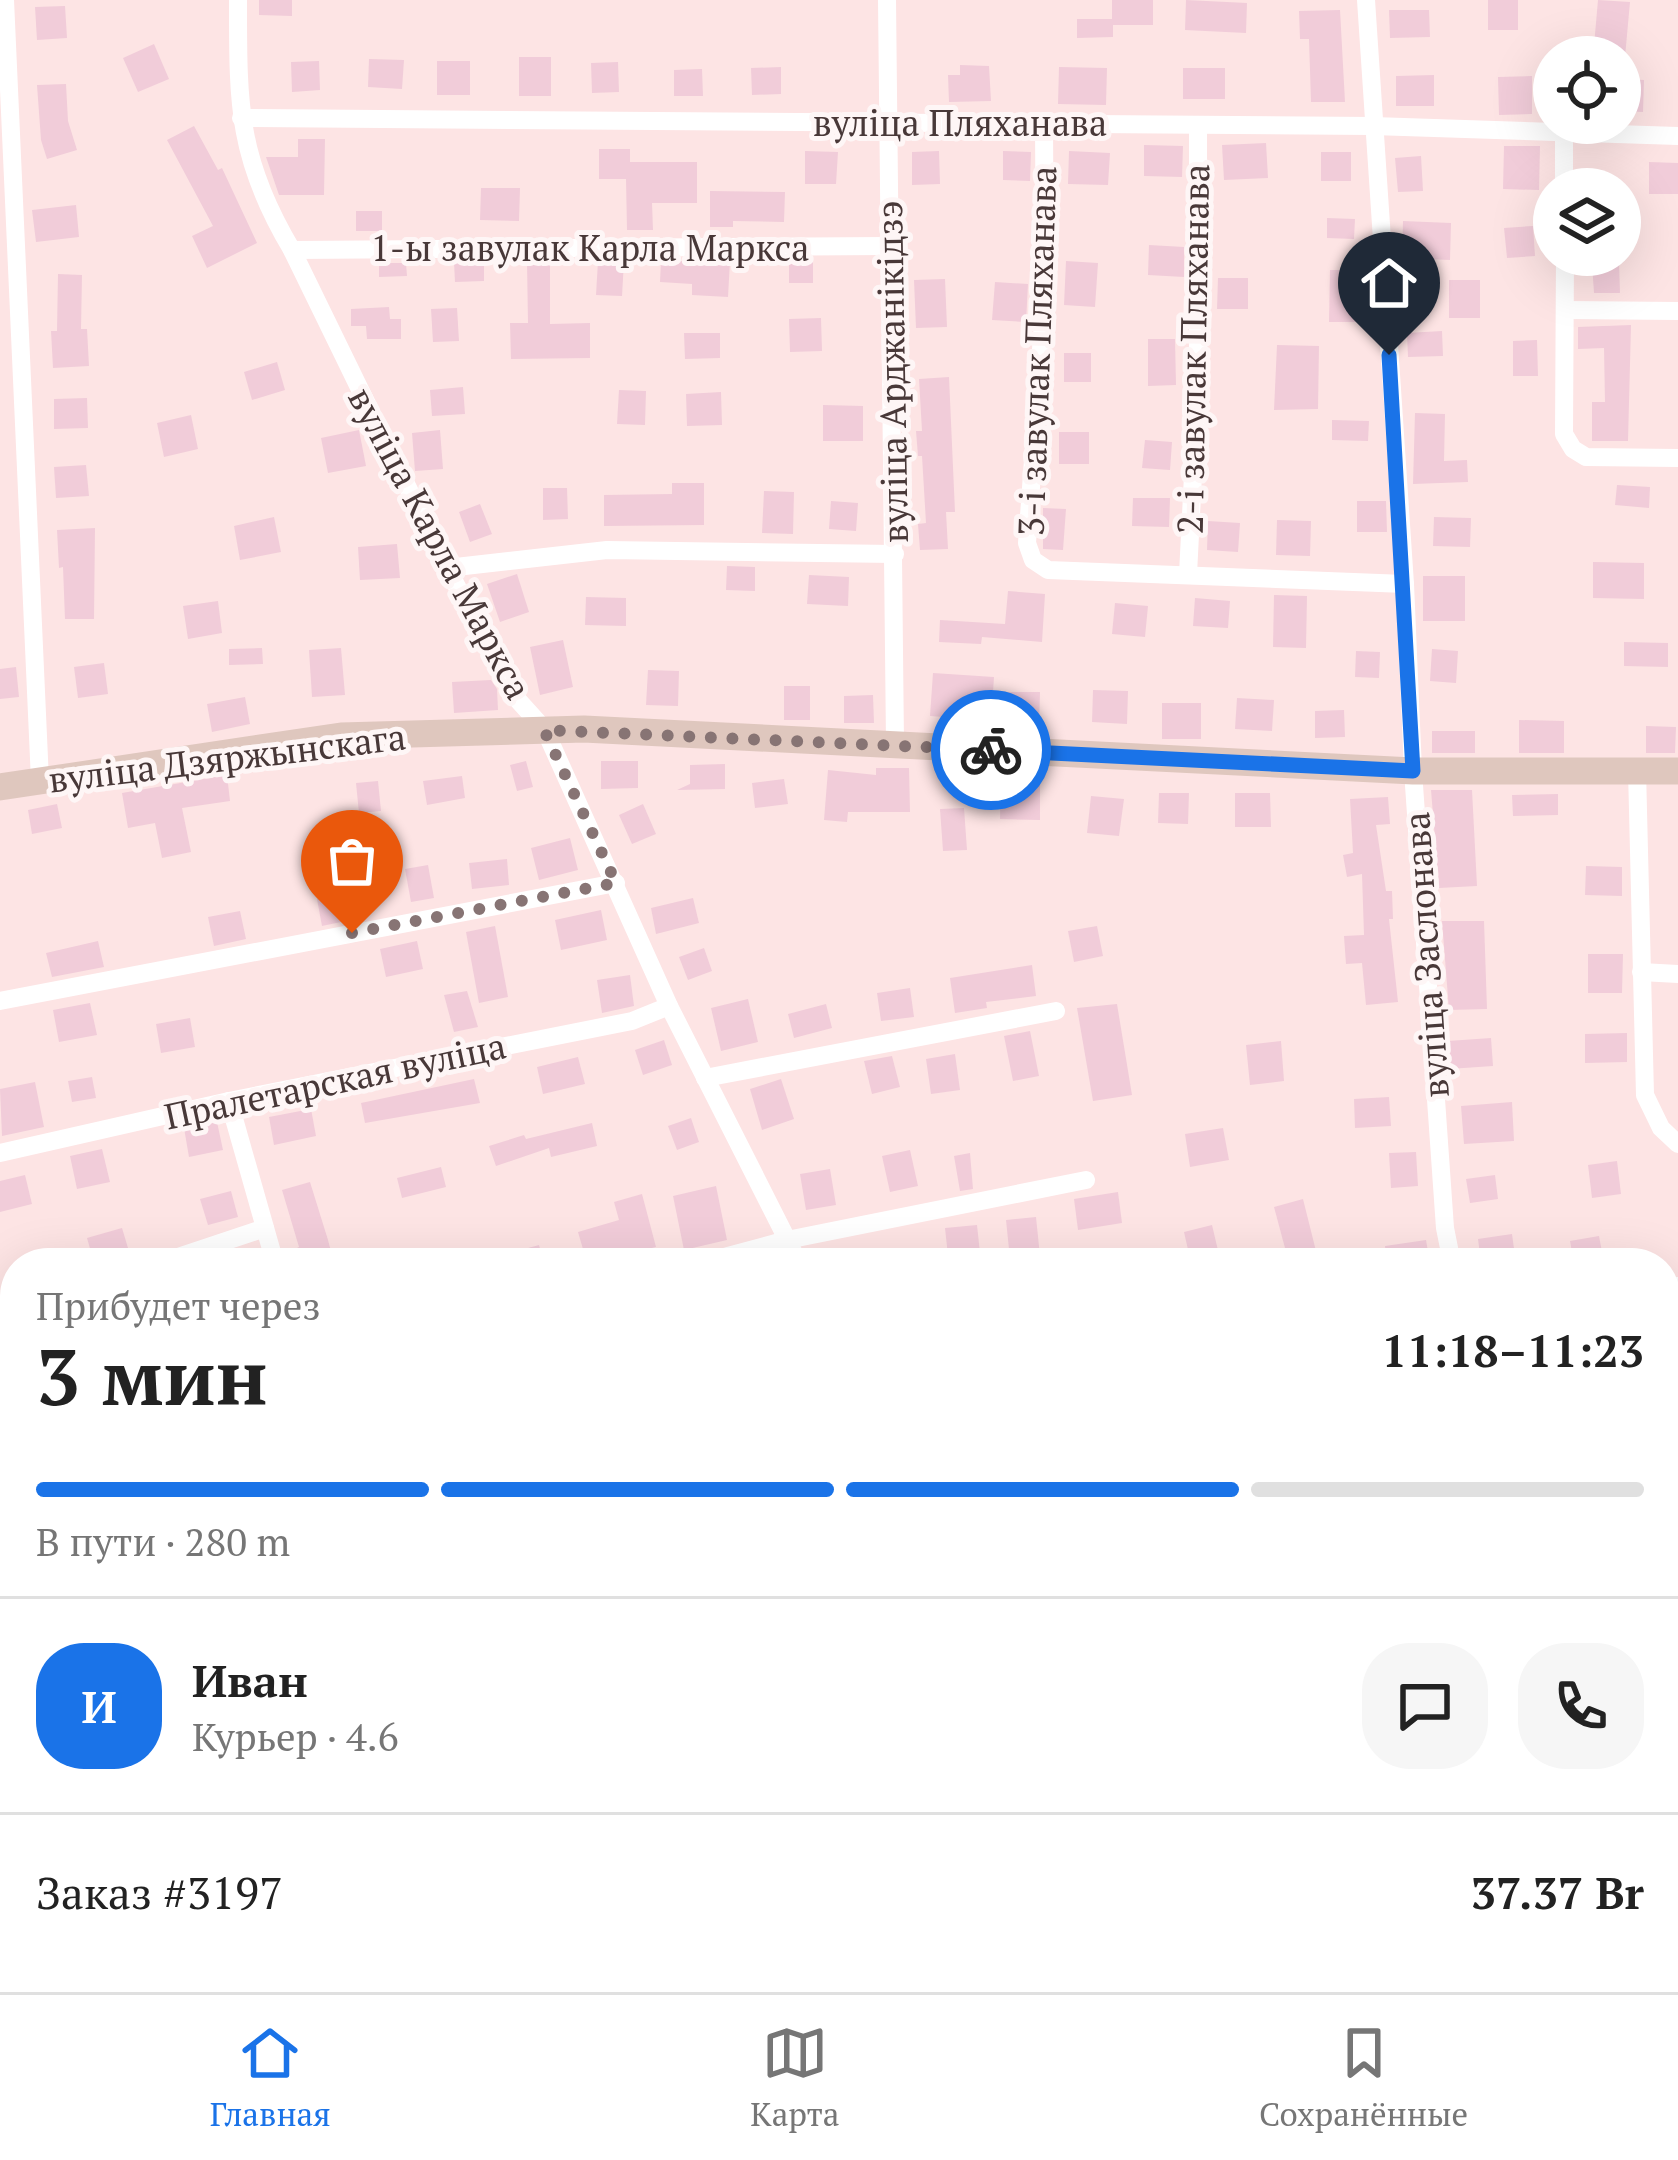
<!DOCTYPE html>
<html lang="ru">
<meta charset="utf-8">
<style>
:root{--surface:#fff;--page:#f6f6f6;--text:#222;--muted:#767676;--line:#e0e0e0;--accent:#1a73e8}
body{margin:0;font-family:"PT Serif",serif;background:var(--page);color:var(--text);height:100vh;display:flex;flex-direction:column;font-size:45px;white-space:nowrap}
*{box-sizing:border-box;margin:0}
p{font-size:39px;color:var(--muted)}
.icon{flex:none;width:66px;height:66px;fill:none;stroke:currentColor;stroke-width:2;stroke-linecap:round;stroke-linejoin:round}
.map{position:relative;flex:1;overflow:hidden}
.panel{position:absolute;left:0px;top:1248px;width:1680px;height:744px;display:flex;flex-direction:column;background:var(--surface);border-radius:48px 48px 0 0;box-shadow:0 12px 48px #0002}
.panel>*{flex:none}
.controls{position:absolute;left:1533px;top:36px;display:grid;gap:24px}
.controls a{display:grid;place-items:center;width:108px;height:108px;border-radius:50%;background:var(--surface);box-shadow:0 12px 48px #0002;font-size:60px}
.pin{position:absolute;display:grid;place-items:center;width:102px;height:102px;color:#fff;margin:-123px -51px;border-radius:50% 50% 50% 0;rotate:-45deg;box-shadow:0 0 12px #0007}
.pin .icon{rotate:45deg}
.courier{position:absolute;display:grid;place-items:center;width:120px;height:120px;margin:-60px;border:9px solid #1a73e8;border-radius:50%;background:#fff;color:#222;box-shadow:0 3px 15px #0007}
.headline em{font-style:normal;font-weight:700}
.headline div{display:flex;flex-direction:column-reverse}
.headline{display:flex;align-items:center;justify-content:space-between;height:204px;padding:0 36px}
h1{font-size:78px;font-weight:700;line-height:90px}
.bar{display:grid;grid-template-columns:repeat(4,1fr);gap:18px 12px;align-content:center;height:144px;padding:0 36px}
.bar i{height:15px;border-radius:9px;background:var(--line)}
.bar .active{background:var(--accent)}
.bar p{grid-column:span 4}
.line{display:flex;align-items:center;gap:30px;padding:0 36px;border-top:3px solid var(--line)}
.line div{flex:1}
.round{display:grid;place-items:center;flex:none;width:126px;height:126px;border-radius:48px;background:var(--page)}
.menu{display:flex;justify-content:space-around;align-items:center;height:168px;border-top:3px solid var(--line);background:var(--surface);font-size:33px;color:var(--muted)}
.menu a{display:grid;justify-items:center;gap:6px}
.menu .active{color:var(--accent)}
.map>svg:first-child{display:block}
.lines{fill:none;stroke-linecap:round;stroke-linejoin:round}
.stream{stroke:#f3b3e9;stroke-width:6}
.building{fill:#f1ccd9}
.street{stroke:#fff;stroke-width:18}
.secondary{stroke:#dfc7be;stroke-width:27}
.rail{stroke:#5b4a4a;stroke-width:6;stroke-dasharray:24 12;stroke-linecap:butt}
.done{stroke:#877474;stroke-width:12;stroke-dasharray:0 21.6}
.route{stroke:#1a73e8;stroke-width:15}
.labels{text-anchor:middle;stroke-width:10;stroke-linejoin:round;paint-order:stroke}
.street-label{font-size:36px;fill:#483838;stroke:#fef6f6}
</style>
<div class="map">
<svg width="1678" height="1992" viewBox="0 0 1678 1992">
<rect width="100%" height="100%" fill="#fde4e4"/>
<g class="lines">
<path class="stream" d="M1665,1358l13,-3"/>
</g>
<g class="building">
<path d="M259,0h33v16l-33,-1z"/>
<path d="M1112,0h41v25h-40v12l-36,1v-19h35z"/>
<path d="M1186,0l61,3 -1,30 -61,-3z"/>
<rect x="1488" y="0" width="30" height="30"/>
<path d="M1598,0l32,2 -5,55h-32z"/>
<path d="M65,6l2,32 -30,2 -2,-33z"/>
<path d="M1340,10l5,92h-34l-2,-63h-9l-1,-28z"/>
<path d="M1389,10h40l1,27 -40,1z"/>
<path d="M154,44l15,35 -31,13 -15,-34z"/>
<rect x="519" y="57" width="32" height="39"/>
<path d="M369,59l35,1 -2,29 -34,-2z"/>
<path d="M319,61l1,29 -28,2 -1,-30z"/>
<rect x="437" y="61" width="33" height="34"/>
<path d="M618,62l1,30 -27,1 -1,-30z"/>
<path d="M960,65l29,1 2,35 -42,1 -1,-27h12z"/>
<path d="M781,67v27l-29,1 -1,-27z"/>
<path d="M1059,67l48,1 -1,37 -48,-1z"/>
<rect x="1183" y="68" width="42" height="31"/>
<path d="M702,69l1,27h-29v-26z"/>
<path d="M1434,75v31h-38v-30z"/>
<path d="M1532,76v38l-33,1 -1,-38z"/>
<path d="M1620,79l24,1 -1,32 -23,-1z"/>
<path d="M66,84l2,37 9,29 -30,9 -6,-19 -4,-55z"/>
<path d="M194,126l24,44 4,-2 35,75 -50,25 -15,-32 21,-10 -46,-86z"/>
<path d="M298,139h27l-1,56h-45l-13,-38h32z"/>
<path d="M1266,143l2,35 -44,2 -2,-35z"/>
<path d="M1144,145l39,1 -1,31 -38,-1z"/>
<path d="M1504,146h36l-1,44 -36,-1z"/>
<path d="M599,149h31v13h67v41h-45l1,27h-26l-1,-51h-27z"/>
<path d="M805,151l33,1 -2,32h-31z"/>
<path d="M939,151l1,33 -28,1v-33z"/>
<path d="M1003,151l28,1 -1,29 -27,-1z"/>
<path d="M1069,151l41,2 -2,32 -40,-1z"/>
<rect x="1321" y="152" width="30" height="29"/>
<path d="M1421,156l2,35 -25,1 -3,-34z"/>
<path d="M1649,162l29,1v31h-29z"/>
<path d="M481,188h39l-1,33 -39,-1z"/>
<path d="M710,191l75,1 -1,30 -51,-1v6h-23z"/>
<path d="M76,205l3,32 -43,5 -4,-32z"/>
<rect x="356" y="211" width="26" height="20"/>
<path d="M1327,218l28,1 -1,20 -27,-1z"/>
<path d="M1403,221l48,2 -1,37 -48,-2z"/>
<path d="M1533,226l2,30 -28,2 -3,-30z"/>
<path d="M1149,245l35,2v30l-36,-2z"/>
<path d="M598,261h26l-2,35 -26,-1z"/>
<path d="M661,261h69l-2,36 -36,-2v-11l-32,-2z"/>
<rect x="789" y="261" width="24" height="22"/>
<path d="M1066,261l32,2 -3,44 -31,-2z"/>
<path d="M454,262h30v19l-29,1z"/>
<path d="M527,262h23v62l40,-1v35l-79,1 -1,-36h18z"/>
<path d="M1619,262l1,31h-26l-2,-30z"/>
<path d="M379,263h27l1,13 -28,1z"/>
<path d="M1330,270h31l-1,52h-31z"/>
<path d="M58,274l24,1 -1,54h6l2,37 -36,2 -2,-37h6z"/>
<path d="M1218,278h30v31h-31z"/>
<path d="M945,279l2,48 -31,1 -2,-48z"/>
<rect x="1449" y="280" width="31" height="38"/>
<path d="M995,282l33,2 -2,38 -34,-2z"/>
<path d="M389,307l1,12h11v20h-34l-1,-13h-15v-17z"/>
<path d="M457,308l2,33 -26,1 -2,-33z"/>
<path d="M821,318l1,33 -32,1 -1,-33z"/>
<path d="M1631,325l-3,116h-36v-39h13l-1,-54 -26,1v-22z"/>
<path d="M1442,331l1,25 -35,1 -1,-24z"/>
<path d="M684,333h36v25l-35,1z"/>
<path d="M1148,339h27l1,46 -28,1z"/>
<path d="M1537,340l1,36h-25v-35z"/>
<path d="M1277,345l42,1 -1,63 -44,1z"/>
<rect x="1064" y="353" width="27" height="29"/>
<path d="M277,362l8,28 -33,10 -8,-28z"/>
<path d="M949,377l6,135h-9l2,37 -28,1 -2,-26 8,-1 -4,-67h-4l-2,-25h6l-3,-52z"/>
<path d="M463,387l2,27 -33,2 -2,-26z"/>
<path d="M619,390l27,1 -1,34 -28,-1z"/>
<path d="M721,392l1,33 -35,1 -1,-32z"/>
<path d="M87,398l1,30 -34,1v-30z"/>
<path d="M823,405l40,1v35h-40z"/>
<path d="M1415,413l30,1 -1,47 23,-1 1,22 -55,2z"/>
<path d="M191,415l7,34 -34,8 -7,-34z"/>
<path d="M1332,420l37,1 -1,20 -36,-1z"/>
<path d="M359,430l7,36 -38,7 -7,-35z"/>
<path d="M440,430l3,39 -28,2 -3,-38z"/>
<rect x="1059" y="432" width="30" height="32"/>
<path d="M1145,440l27,2 -2,28 -28,-2z"/>
<path d="M86,465l3,31 -33,2 -2,-31z"/>
<path d="M672,483h32v42l-100,1v-31l68,-1z"/>
<path d="M1617,485l33,2 -1,21 -34,-3z"/>
<path d="M543,488h24l1,31 -25,1z"/>
<path d="M764,491l30,1 -1,42 -31,-1z"/>
<path d="M1133,498h37l-1,29 -37,-1z"/>
<path d="M831,501l27,2 -2,28 -27,-2z"/>
<path d="M1357,501h29l1,31h-30z"/>
<path d="M480,504l12,30 -22,8 -11,-30z"/>
<path d="M1043,508l23,1 -3,41 -20,-1z"/>
<path d="M274,517l7,35 -41,8 -6,-34z"/>
<path d="M1434,517l37,1 -1,29 -37,-1z"/>
<path d="M1277,520l34,1 -1,35 -34,-1z"/>
<path d="M1208,521l32,2 -2,29 -31,-2z"/>
<path d="M95,528l-1,91h-29l-2,-52 -4,1 -2,-38z"/>
<path d="M397,544l3,34 -40,2 -2,-33z"/>
<path d="M1593,562l51,1v36l-51,-1z"/>
<path d="M727,566l28,1v24l-29,-1z"/>
<path d="M517,574l12,38 -29,10 -13,-38z"/>
<path d="M809,575l40,2 -1,29 -41,-2z"/>
<rect x="1423" y="576" width="42" height="45"/>
<path d="M1008,591l37,3 -3,48 -60,-5 -1,7 -42,-2 1,-22 65,4z"/>
<path d="M1274,595l33,1 -1,52 -33,-1z"/>
<path d="M586,597l40,1v28l-41,-1z"/>
<path d="M1195,598l35,3 -2,27 -35,-2z"/>
<path d="M218,601l4,32 -34,6 -5,-33z"/>
<path d="M1115,603l33,3 -3,31 -33,-3z"/>
<path d="M563,640l10,47 -33,8 -10,-48z"/>
<path d="M1624,642l44,1v24l-44,-1z"/>
<path d="M262,648l1,16 -34,1v-16z"/>
<path d="M341,648l4,47 -33,2 -3,-47z"/>
<path d="M1432,649l26,2 -2,32 -26,-2z"/>
<path d="M1356,651l24,1 -1,26 -24,-1z"/>
<path d="M104,663l4,31 -30,4 -4,-31z"/>
<path d="M16,667l3,30 -19,2v-30z"/>
<path d="M648,670l31,1 -1,35 -32,-1z"/>
<path d="M933,673l61,4 -1,15h47l-1,36h-27v-6l-82,-6z"/>
<path d="M491,680l6,9 1,21 -44,3 -2,-31z"/>
<rect x="784" y="686" width="26" height="34"/>
<path d="M1093,690l35,1 -1,33 -35,-2z"/>
<path d="M873,695l1,28h-30v-27z"/>
<path d="M245,697l5,27 -38,8 -5,-28z"/>
<path d="M1237,698l37,2 -2,31 -37,-2z"/>
<rect x="1162" y="703" width="39" height="36"/>
<path d="M1344,710l1,27 -30,1v-27z"/>
<path d="M1519,720l45,1v32h-45z"/>
<path d="M1646,726l30,1 -1,26h-29z"/>
<rect x="1432" y="731" width="43" height="22"/>
<path d="M526,761l7,26 -16,4 -7,-26z"/>
<path d="M601,761h37v27l-37,1z"/>
<path d="M725,764v25l-48,1 13,-6v-19z"/>
<path d="M876,768h33l1,44h-62l-1,10 -23,-2 4,-50 48,5z"/>
<path d="M227,775l3,26 -48,7 9,44 -29,6 -7,-35 -27,5 -6,-35z"/>
<path d="M462,776l3,22 -38,7 -4,-24z"/>
<path d="M1001,777h39v43l-40,-1z"/>
<path d="M784,779l4,25 -33,4 -3,-25z"/>
<path d="M378,781l3,30 -22,2 -3,-30z"/>
<path d="M1431,790h41l5,96 -38,2z"/>
<path d="M1159,793h30l-1,31 -30,-1z"/>
<path d="M1235,793h35l1,34h-36z"/>
<path d="M1558,794v21l-45,1 -1,-21z"/>
<path d="M1091,796l33,3 -5,37 -32,-3z"/>
<path d="M1388,797l2,27 -14,1 10,66h6l1,28h-4l9,83 -32,3 -4,-42 -16,1 -2,-28 20,-1 -2,-61 -15,3 -4,-22 10,-2 -3,-54z"/>
<path d="M57,804l5,24 -30,6 -4,-24z"/>
<path d="M643,804l13,30 -24,10 -13,-29z"/>
<path d="M964,808l3,42 -24,1 -3,-42z"/>
<path d="M570,838l8,32 -39,10 -8,-32z"/>
<path d="M507,859l2,26 -37,4 -3,-26z"/>
<path d="M428,865l6,33 -23,4 -6,-33z"/>
<path d="M1586,866l36,1v29l-37,-1z"/>
<path d="M355,892l5,26 -38,8 -5,-27z"/>
<path d="M693,898l6,25 -43,11 -5,-26z"/>
<path d="M601,910l6,30 -46,10 -6,-30z"/>
<path d="M240,911l6,28 -32,7 -6,-29z"/>
<path d="M1442,921h42l3,88 -38,1z"/>
<path d="M495,926l13,71 -29,6 -13,-71z"/>
<path d="M1097,926l6,30 -29,6 -6,-31z"/>
<path d="M98,941l6,26 -52,10 -6,-24z"/>
<path d="M417,941l6,28 -37,8 -6,-28z"/>
<path d="M704,948l8,23 -24,9 -9,-23z"/>
<path d="M1588,954h35l-1,39h-34z"/>
<path d="M1032,965l4,31 -50,6 1,6 -32,5 -5,-35z"/>
<path d="M630,975l4,31 -32,7 -5,-33z"/>
<path d="M910,988l4,29 -33,4 -4,-28z"/>
<path d="M467,991l11,36 -24,5 -10,-37z"/>
<path d="M748,999l10,43 -37,9 -10,-43z"/>
<path d="M90,1003l7,32 -38,7 -6,-32z"/>
<path d="M826,1004l6,24 -38,10 -6,-24z"/>
<path d="M1117,1004l15,91 -39,6 -16,-93z"/>
<path d="M190,1018l5,29 -34,6 -5,-29z"/>
<path d="M1030,1031l9,45 -26,5 -9,-45z"/>
<path d="M1627,1033v29l-42,1v-29z"/>
<path d="M1491,1038l2,28 -44,3 -1,-28z"/>
<path d="M664,1040l8,25 -29,10 -8,-25z"/>
<path d="M1281,1041l3,40 -34,4 -4,-40z"/>
<path d="M955,1054l5,36 -29,4 -5,-35z"/>
<path d="M892,1056l8,31 -28,7 -8,-33z"/>
<path d="M578,1057l7,27 -42,10 -6,-27z"/>
<path d="M92,1077l4,21 -24,4 -4,-21z"/>
<path d="M474,1079l6,24 -115,20 -4,-20z"/>
<path d="M781,1079l13,40 -32,11 -12,-41z"/>
<path d="M35,1082l9,45 -42,9 -2,-47z"/>
<path d="M1389,1097l2,29 -36,2 -1,-29z"/>
<path d="M1512,1102l2,39 -50,3 -3,-38z"/>
<path d="M311,1109l5,27 -42,9 -5,-28z"/>
<path d="M691,1118l8,24 -22,8 -9,-24z"/>
<path d="M217,1122l6,28 -34,7 -5,-29z"/>
<path d="M592,1123l5,23 -46,11 -2,-9 -53,18 -7,-20 35,-11 2,4z"/>
<path d="M1223,1128l6,32 -39,7 -5,-33z"/>
<path d="M102,1149l8,33 -33,7 -7,-33z"/>
<path d="M910,1150l8,36 -28,6 -8,-36z"/>
<path d="M1416,1152l2,34 -27,2 -2,-35z"/>
<path d="M970,1153l3,36 -13,2 -6,-35z"/>
<path d="M1617,1161l4,33 -29,4 -4,-33z"/>
<path d="M441,1167l5,20 -44,11 -5,-20z"/>
<path d="M830,1169l6,36 -30,5 -6,-36z"/>
<path d="M25,1175l7,29 -32,8v-31z"/>
<path d="M1495,1175l3,24 -28,4 -4,-24z"/>
<path d="M310,1182l18,58 6,23h-35l-4,-14 4,-2 -17,-57z"/>
<path d="M716,1186l11,54 -43,10 -11,-54z"/>
<path d="M231,1191l7,26 -30,8 -8,-26z"/>
<path d="M1118,1192l4,31 -44,7 -4,-31z"/>
<path d="M642,1194l14,53 -69,16 -9,-31 41,-12 -5,-18z"/>
<path d="M1303,1199l16,64h-30l-15,-56z"/>
<path d="M1036,1217l4,39 -30,3 -4,-39z"/>
<path d="M977,1225l3,28 -32,3 -3,-28z"/>
<path d="M1212,1225l9,38h-30l-7,-31z"/>
<path d="M122,1228l6,20 -35,11 -6,-21z"/>
<path d="M1512,1234l4,29h-35l-3,-24z"/>
<path d="M1599,1236l5,27h-30l-4,-22z"/>
<path d="M1426,1240l4,23h-43l-2,-17z"/>
<path d="M539,1245l5,18h-52v-5z"/>
<path d="M1127,1977h109l-35,15h-80l-3,-13z"/>
<path d="M1316,1977h69l2,15h-66z"/>
</g>
<g class="lines">
<g class="street">
<path d="M5,0l35,781"/>
<path d="M238,0c0,104 -1,158 54,250l155,318 70,131 28,31 124,276 130,257"/>
<path d="M887,0l8,743"/>
<path d="M1366,0l39,584 8,187 32,457 7,35"/>
<path d="M241,118l1132,8 305,10"/>
<path d="M1044,124l1,170 -18,249 6,17 15,10 357,14"/>
<path d="M1564,132v57"/>
<path d="M292,250l597,-4"/>
<path d="M1565,255l-1,179 9,15 13,8 92,1"/>
<path d="M1565,310l113,1"/>
<path d="M447,568l160,-18 288,4"/>
<path d="M1188,574l10,-197v-252"/>
<path d="M1637,770l8,325 16,33 17,16"/>
<path d="M1641,972l37,2"/>
<path d="M0,1001l616,-118"/>
<path d="M705,1078l351,-67"/>
<path d="M229,1101l46,162"/>
<path d="M0,1153l229,-52 403,-80 37,-15"/>
<path d="M160,1263l105,-35"/>
<path d="M702,1263l85,-23 299,-60"/>
<path d="M1665,1287l13,-1"/>
<path d="M0,1316l15,-5"/>
<path d="M0,1449l15,-4"/>
<path d="M0,1573l15,12"/>
<path d="M689,1992l80,-10 9,10"/>
</g>
<path class="secondary" d="M0,787l341,-51 243,-7 829,42h265"/>
<g class="rail">
<path d="M0,1603l15,5"/>
<path d="M0,1682h15"/>
<path d="M1665,1781l13,-3"/>
<path d="M1665,1820l13,-1"/>
<path d="M0,1980l15,-3"/>
<path d="M92,1992l124,-15"/>
<path d="M344,1992l117,-15"/>
</g>
</g>
<g class="lines">
<path class="done" d="M352,933l264,-50 -72,-153 447,20"/>
<path class="route" d="M991,750l422,21 -24,-416"/>
</g>
<g class="labels">
<g class="street-label">
<text x="960" y="136">вуліца Пляханава</text>
<text x="590" y="261">1-ы завулак Карла Маркса</text>
<text transform="translate(1193 349) rotate(-89)" y="13">2-і завулак Пляханава</text>
<text transform="translate(1037 351) rotate(-88)" y="13">3-і завулак Пляханава</text>
<text transform="translate(892 372) rotate(-91)" y="13">вуліца Арджанікідзэ</text>
<text transform="translate(440 543) rotate(62)" y="13">вуліца Карла Маркса</text>
<text transform="translate(227 758) rotate(-7)" y="13">вуліца Дзяржынскага</text>
<text transform="translate(1426 955) rotate(-94)" y="13">вуліца Заслонава</text>
<text transform="translate(335 1081) rotate(-12)" y="13">Пралетарская вуліца</text>
</g>
</g>
</svg>
<div class="controls">
<a><svg class="icon" aria-label="locate" viewBox="0 0 24 24"><circle cx="12" cy="12" r="6"/><path d="M12 2v4M12 18v4M2 12h4M18 12h4"/></svg></a>
<a><svg class="icon" aria-label="layers" viewBox="0 0 24 24"><path d="M12 4l9 5-9 5-9-5zM3 14l9 5 9-5"/></svg></a>
</div>
<div class="pin" style="left:352px;top:933px;background:#ea580c"><svg class="icon" aria-label="bag" viewBox="0 0 24 24"><path d="M5 8h14l-1 12H6zM9 8a3 3 0 0 1 6 0"/></svg></div>
<div class="pin" style="left:1389px;top:355px;background:#1f2937"><svg class="icon" aria-label="home" viewBox="0 0 24 24"><path d="M3 11l9-7 9 7M6 9v11h12V9"/></svg></div>
<div class="courier" style="left:991px;top:750px"><svg class="icon" aria-label="bike" viewBox="0 0 24 24"><circle cx="6" cy="16" r="4"/><circle cx="18" cy="16" r="4"/><path d="M6 16l4-8h5l3 8M10 8l3 8H6M13 5h3"/></svg></div>
<section class="panel">
<div class="headline"><div><h1>3 мин</h1><p>Прибудет через</p></div><em>11:18–11:23</em></div>
<div class="bar"><i class="active"></i><i class="active"></i><i class="active"></i><i></i><p>В пути · 280 m</p></div>
<div class="line" style="height:216px"><b class="round" style="background:var(--accent);color:#fff">И</b><div><b>Иван</b><p>Курьер · 4.6</p></div><a class="round"><svg class="icon" aria-label="chat" viewBox="0 0 24 24"><path d="M4 5h16v11H9l-5 4z"/></svg></a><a class="round"><svg class="icon" aria-label="phone" viewBox="0 0 24 24"><path d="M5 4h4l2 5-3 2q2 4 5 5l2-3 5 2v4C11 20 4 13 5 4z"/></svg></a></div>
<div class="line" style="height:156px"><div>Заказ #3197</div><b>37.37 Br</b></div>
</section>
</div>
<nav class="menu">
<a class="active"><svg class="icon" aria-label="home" viewBox="0 0 24 24"><path d="M3 11l9-7 9 7M6 9v11h12V9"/></svg>Главная</a>
<a><svg class="icon" aria-label="map" viewBox="0 0 24 24"><path d="M3 6l6-2 6 2 6-2v14l-6 2-6-2-6 2zM9 4v14M15 6v14"/></svg>Карта</a>
<a><svg class="icon" aria-label="saved" viewBox="0 0 24 24"><path d="M7 4h10v16l-5-4-5 4z"/></svg>Сохранённые</a>
</nav>
